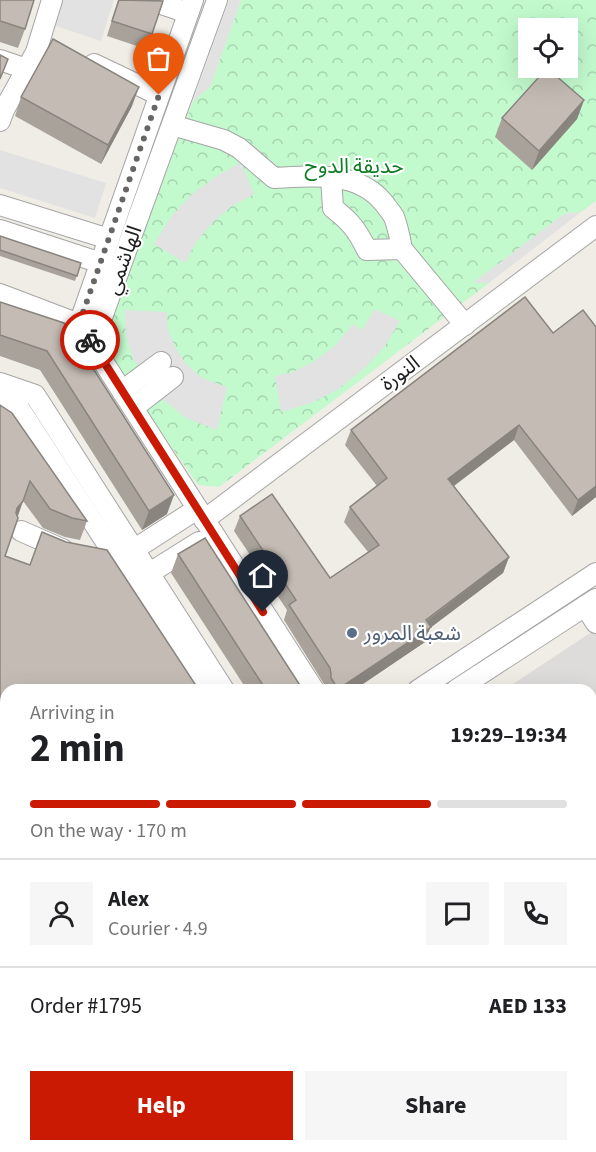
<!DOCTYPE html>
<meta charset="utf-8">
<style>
:root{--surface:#fff;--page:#f6f6f6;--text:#202124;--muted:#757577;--line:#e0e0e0;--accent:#ca1a03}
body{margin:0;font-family:"Source Sans 3","Noto Sans Arabic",sans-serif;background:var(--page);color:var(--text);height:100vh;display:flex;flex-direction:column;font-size:22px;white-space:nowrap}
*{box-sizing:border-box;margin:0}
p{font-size:20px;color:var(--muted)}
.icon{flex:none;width:33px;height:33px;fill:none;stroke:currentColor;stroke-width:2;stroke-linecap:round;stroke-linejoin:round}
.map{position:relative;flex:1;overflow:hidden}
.panel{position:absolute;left:0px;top:684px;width:597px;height:468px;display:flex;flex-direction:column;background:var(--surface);border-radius:18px 18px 0 0;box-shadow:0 6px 24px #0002}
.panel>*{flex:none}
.controls{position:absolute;left:518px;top:18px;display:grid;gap:12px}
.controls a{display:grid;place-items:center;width:60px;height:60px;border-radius:0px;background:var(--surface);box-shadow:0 6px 24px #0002;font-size:30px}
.pin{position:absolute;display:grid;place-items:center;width:51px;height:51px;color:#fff;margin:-62px -26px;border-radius:50% 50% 50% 0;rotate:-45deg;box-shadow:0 0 6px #0007}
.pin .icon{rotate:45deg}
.courier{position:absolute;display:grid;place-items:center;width:60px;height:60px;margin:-30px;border:4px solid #ca1a03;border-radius:50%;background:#fff;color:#222;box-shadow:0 2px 8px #0007}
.overview em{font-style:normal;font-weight:700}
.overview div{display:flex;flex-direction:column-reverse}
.overview{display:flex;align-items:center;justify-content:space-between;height:102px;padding:0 30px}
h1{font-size:39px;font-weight:700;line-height:45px}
.bar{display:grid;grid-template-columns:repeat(4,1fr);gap:9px 6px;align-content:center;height:72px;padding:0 30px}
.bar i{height:8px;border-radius:4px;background:var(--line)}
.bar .selected{background:var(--accent)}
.bar p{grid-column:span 4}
.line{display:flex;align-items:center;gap:15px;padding:0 30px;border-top:2px solid var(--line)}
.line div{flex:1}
.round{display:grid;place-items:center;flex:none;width:63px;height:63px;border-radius:0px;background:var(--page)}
.primary-button{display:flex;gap:12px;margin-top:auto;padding:12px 30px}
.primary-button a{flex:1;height:69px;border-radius:0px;background:var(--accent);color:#fff;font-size:24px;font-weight:700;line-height:69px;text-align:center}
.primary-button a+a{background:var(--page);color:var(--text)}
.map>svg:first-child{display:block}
.residential{fill:#dddcdb}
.park{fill:url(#park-crowns);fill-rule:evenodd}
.parking{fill:#e2e2e2}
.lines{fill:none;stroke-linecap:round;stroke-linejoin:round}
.minor-casing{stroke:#a5a5a5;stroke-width:22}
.major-casing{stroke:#977702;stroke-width:27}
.minor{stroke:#fff;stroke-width:20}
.major{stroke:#fade9f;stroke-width:24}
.rail{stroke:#6c6c6c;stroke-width:4;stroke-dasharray:12 12;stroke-linecap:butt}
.wall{fill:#a9a29b}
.shaded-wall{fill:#89847e}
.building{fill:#c4bcb4;stroke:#89847e;stroke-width:1.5}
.done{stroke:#676664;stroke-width:6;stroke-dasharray:0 10.8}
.route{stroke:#ca1a03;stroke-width:8}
.service-dot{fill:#5c6f8a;stroke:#fff;stroke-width:2}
.labels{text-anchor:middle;stroke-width:4.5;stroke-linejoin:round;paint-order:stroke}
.park-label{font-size:21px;fill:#0d7c23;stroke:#fff}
.street-label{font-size:21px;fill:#1e1e1e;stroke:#fff}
.service-label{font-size:21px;fill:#4e5e75;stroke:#fff;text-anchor:start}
</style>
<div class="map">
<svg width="596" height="1152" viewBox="0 0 596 1152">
<defs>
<pattern id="park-crowns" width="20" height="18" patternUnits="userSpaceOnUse" patternTransform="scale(1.5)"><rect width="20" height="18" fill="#c2f9cd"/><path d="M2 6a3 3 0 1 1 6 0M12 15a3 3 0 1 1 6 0" fill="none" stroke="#a6d5b0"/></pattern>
</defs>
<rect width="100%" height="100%" fill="#efede5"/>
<g class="residential">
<path d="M596,629v523h-237l-8,-6h240v-456h-87z"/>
<path d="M0,1046l6,3v97h200l6,6h-212z"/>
</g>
<path class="park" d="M241,0h355v201l-15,11 -17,2 -90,69h15l-270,204 -21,-2 -91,-132v-25l86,-227 17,-14zM528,28h39v40h-39z"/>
<g class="parking">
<path d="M41,0h73l-13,41 -66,-22z"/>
<path d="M229,0h12l-31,87 -17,14z"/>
<path d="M0,150l106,33 -11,35 -95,-30z"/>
<path d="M241,162l13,32 -22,12 -19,16 -16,19 -12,22 -31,-19 17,-27 20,-22 23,-17z"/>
<path d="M581,212l-92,71h-16l91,-69z"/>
<path d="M375,309l25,12 -15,25 -19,21 -29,23 -26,13 -30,9 -6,-36 18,-4 22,-11 21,-16 17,-21 9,6z"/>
<path d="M124,310l42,2 2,17 6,16 12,19 16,14 25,9 -10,43 -31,-12 -26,-21 -27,-38 -7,-25z"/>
</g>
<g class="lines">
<g class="minor-casing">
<g id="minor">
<path d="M150,0l38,13"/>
<path d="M193,0l-114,324 13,21 125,-345"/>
<path d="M0,60l26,9"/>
<path d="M94,64l65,31"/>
<path d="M0,121l4,-11 32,-58 16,-52"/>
<path d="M172,125l52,15 15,8 35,30c37,-2 82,-8 109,24 4,5 8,10 11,15 4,10 6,21 8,32l63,76"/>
<path d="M331,177l2,31c18,14 24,22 34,42l35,-1"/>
<path d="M0,205l109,34"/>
<path d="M0,230l101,33"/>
<path d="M0,294l79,30 235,366"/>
<path d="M0,383l35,12 189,295"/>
<path d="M122,391l39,-29"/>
<path d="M0,401l19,7 183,282"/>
<path d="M133,408l40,-31"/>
<path d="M204,520l392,-294"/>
<path d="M21,531l43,19"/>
<path d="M124,556l73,-47"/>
<path d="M140,579l59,-37"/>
<path d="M585,606l11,17"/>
<path d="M418,690l178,-117"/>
<path d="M456,690l140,-91"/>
<path d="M591,732l5,-3"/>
<path d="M591,800l5,8"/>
<path d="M0,826l6,2"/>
<path d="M591,941l5,-3"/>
<path d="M591,1034l5,7"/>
<path d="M591,1075l5,-3"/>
<path d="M0,1084l6,2"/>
<path d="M167,1146l3,6"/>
<path d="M537,1146l4,6"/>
<path d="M23,1152l2,-6"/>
<path d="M141,1152l1,-6"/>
</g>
</g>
<g class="major-casing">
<g id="major">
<path d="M0,942l6,3"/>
<path d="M0,984l6,3"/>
<path d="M257,1146l6,6"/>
<path d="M307,1146l7,6"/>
</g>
</g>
<use href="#minor" class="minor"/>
<use href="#major" class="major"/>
<g class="rail">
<path d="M0,977l6,3"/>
<path d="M0,988l6,2"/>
<path d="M263,1146l7,6"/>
<path d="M277,1146l7,6"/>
</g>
</g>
<g class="wall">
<path d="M0,0l25,29 -7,19 -18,-6z"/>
<path d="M118,0h43l-9,34 -6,15 -39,-13z"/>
<path d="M21,97l111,9 -31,58 -86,-48z"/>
<path d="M584,100l-7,19 -45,51 -37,-33 7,-19z"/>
<path d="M0,236l81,27 -6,18 -75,-25z"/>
<path d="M525,297l71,200 -24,19 -58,-76 -60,46 55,71 -6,16 -73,55 -5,14 -71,48h-28l-2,-6 -40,-64 3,-10 -53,-79 6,-15 90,62 38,-26 -24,-30 6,-15 27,-21 -32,-41 6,-15z"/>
<path d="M0,302l64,21 103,191 -25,16 -102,-160 -40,-14z"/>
<path d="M0,405l87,116 -7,19 -15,-3 -22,-9 -20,-27 -18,55 1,216 -6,-10z"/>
<path d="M178,554l125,136h-56l-76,-117z"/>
<path d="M0,851l6,2v52l-6,-2z"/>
</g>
<g class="shaded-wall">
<path d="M139,87l-7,19 -31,58 7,-19z"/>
<path d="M584,100l-7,19 -45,51 7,-19z"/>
<path d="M519,425l-5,15 -71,54 5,-15z"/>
<path d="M596,486v11l-24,19 6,-16z"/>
<path d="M174,495l-7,19 -25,16 7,-19z"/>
<path d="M23,501l-7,19 -6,7 7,-19z"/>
<path d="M509,557l-6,16 -73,55 -5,14 -71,48h-16z"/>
<path d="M195,684l-2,6h-7z"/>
<path d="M596,891v5l-5,9v-6z"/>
</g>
<g class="building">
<path d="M0,0h34l-9,29 -25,-8z"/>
<path d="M119,0l44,1 -11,33 -40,-13z"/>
<path d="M53,39l86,48 -31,58 -87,-48z"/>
<path d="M0,55l8,4 -8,20z"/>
<path d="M547,68l37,32 -45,51 -37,-33z"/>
<path d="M0,236l81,27 -4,13 -77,-26z"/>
<path d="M525,297l28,36 30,-23 13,17v159l-18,14 -59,-75 -71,54 61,78 -83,63 5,7 -93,62 -7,-11v-4l-1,-6 -41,-63 7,-5 -56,-84 32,-22 58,84 49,-33 -29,-38 37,-29 -36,-48z"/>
<path d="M0,302l64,21 110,172 -25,16 -102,-160 -47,-16z"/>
<path d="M0,405l12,8 75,108 -15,-3 -22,-9 -20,-28 -7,20 -6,7 -1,5 2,5 -13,38 25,9 12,-33 24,10 41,8 88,134 -9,6h-180v52l-2,-2 -4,12z"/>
<path d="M205,538l98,152h-37l-88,-136z"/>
<path d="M0,851l6,2v31l-6,-3z"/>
<path d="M591,872l5,2v17l-5,8z"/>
</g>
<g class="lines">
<path class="done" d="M90,340l-11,-16 80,-229"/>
<path class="route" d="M90,340l173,272"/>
</g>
<circle class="service-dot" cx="352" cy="633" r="6"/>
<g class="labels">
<g class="park-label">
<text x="354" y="173">حديقة الدوح</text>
</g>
<g class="street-label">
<text transform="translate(123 260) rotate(-70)" y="7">الهاشمي</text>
<text transform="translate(400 373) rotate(-37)" y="7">النورة</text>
</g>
<g class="service-label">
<text x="364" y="640">شعبة المرور</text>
</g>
</g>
</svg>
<div class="controls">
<a><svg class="icon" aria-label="locate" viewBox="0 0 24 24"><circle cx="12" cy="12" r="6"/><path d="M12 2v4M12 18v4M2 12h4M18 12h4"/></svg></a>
</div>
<div class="pin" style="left:159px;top:95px;background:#ea580c"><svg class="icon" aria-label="bag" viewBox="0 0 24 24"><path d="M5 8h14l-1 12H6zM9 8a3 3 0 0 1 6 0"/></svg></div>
<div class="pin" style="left:263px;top:612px;background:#1f2937"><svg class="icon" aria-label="home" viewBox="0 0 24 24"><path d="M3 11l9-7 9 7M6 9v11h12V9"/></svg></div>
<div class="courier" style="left:90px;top:340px"><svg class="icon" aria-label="bike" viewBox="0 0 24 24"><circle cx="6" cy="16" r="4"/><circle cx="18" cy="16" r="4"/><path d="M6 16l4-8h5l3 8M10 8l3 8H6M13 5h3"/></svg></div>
<section class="panel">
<div class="overview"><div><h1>2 min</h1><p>Arriving in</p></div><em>19:29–19:34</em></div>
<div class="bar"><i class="selected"></i><i class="selected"></i><i class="selected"></i><i></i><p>On the way · 170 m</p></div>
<div class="line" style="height:108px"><a class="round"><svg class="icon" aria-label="person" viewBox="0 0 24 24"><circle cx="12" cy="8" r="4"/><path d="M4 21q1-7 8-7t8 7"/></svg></a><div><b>Alex</b><p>Courier · 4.9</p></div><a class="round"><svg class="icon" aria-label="chat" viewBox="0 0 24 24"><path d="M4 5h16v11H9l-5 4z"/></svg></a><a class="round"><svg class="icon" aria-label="phone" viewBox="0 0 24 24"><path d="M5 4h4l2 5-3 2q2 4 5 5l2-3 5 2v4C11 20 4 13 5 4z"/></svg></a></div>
<div class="line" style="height:78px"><div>Order #1795</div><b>AED 133</b></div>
<div class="primary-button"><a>Help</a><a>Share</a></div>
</section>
</div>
